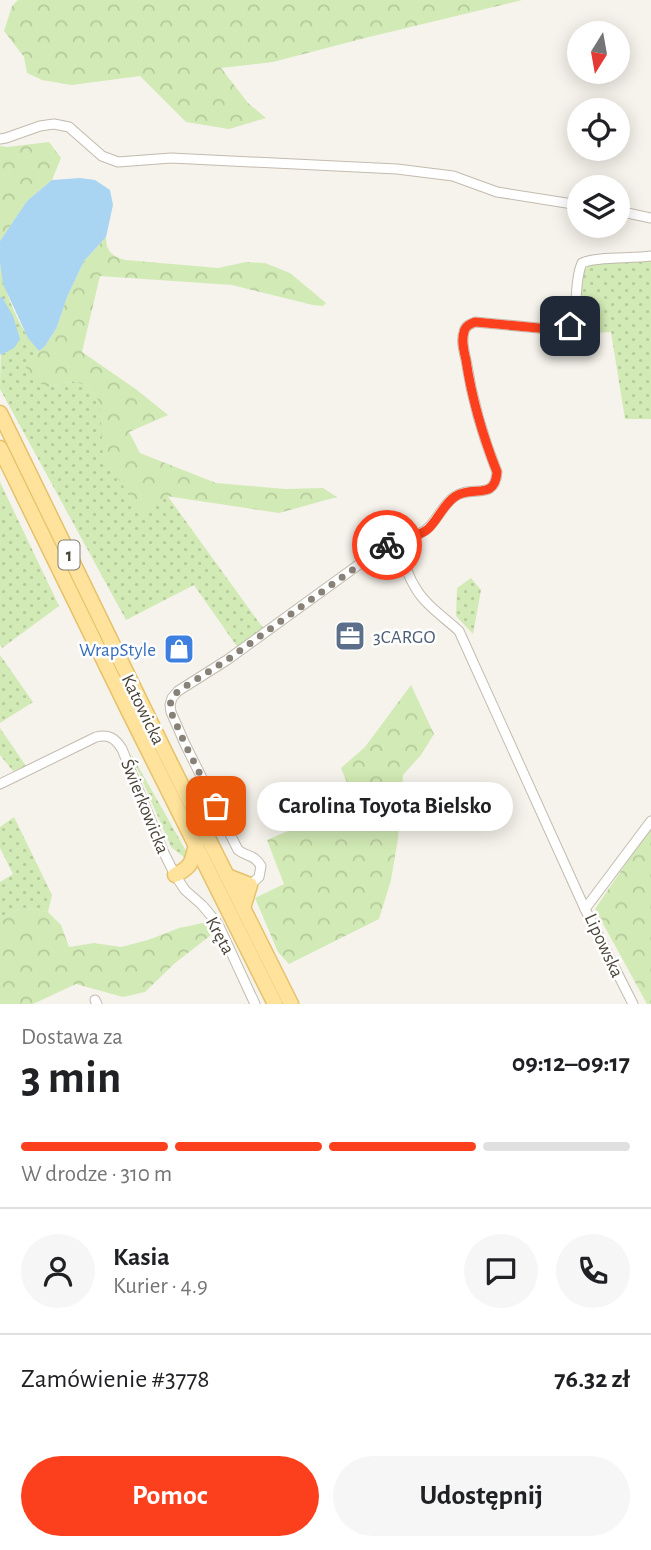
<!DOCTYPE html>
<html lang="pl">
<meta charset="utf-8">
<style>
:root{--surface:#fff;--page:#f6f6f6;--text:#202124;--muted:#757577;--line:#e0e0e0;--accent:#fc3f1d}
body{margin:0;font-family:"Alegreya Sans",sans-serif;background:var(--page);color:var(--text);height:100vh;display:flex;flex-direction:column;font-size:26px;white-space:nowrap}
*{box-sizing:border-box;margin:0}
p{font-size:23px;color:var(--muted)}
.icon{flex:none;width:38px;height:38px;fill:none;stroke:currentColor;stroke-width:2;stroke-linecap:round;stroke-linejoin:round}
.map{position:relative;height:1004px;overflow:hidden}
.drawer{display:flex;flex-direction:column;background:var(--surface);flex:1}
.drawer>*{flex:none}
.needle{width:46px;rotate:191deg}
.controls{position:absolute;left:567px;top:21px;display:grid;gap:14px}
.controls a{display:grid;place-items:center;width:63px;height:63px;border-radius:50%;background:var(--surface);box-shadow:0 4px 18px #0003;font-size:35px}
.pin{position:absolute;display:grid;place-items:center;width:60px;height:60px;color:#fff;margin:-30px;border-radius:14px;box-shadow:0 4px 10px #0006}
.courier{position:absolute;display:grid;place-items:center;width:70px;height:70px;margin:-35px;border:5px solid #fc3f1d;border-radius:50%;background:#fff;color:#222;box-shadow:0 2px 9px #0007}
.bubble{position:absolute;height:49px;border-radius:24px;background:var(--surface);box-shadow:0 4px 18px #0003;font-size:23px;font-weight:700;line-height:49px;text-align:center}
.headline em{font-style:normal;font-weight:700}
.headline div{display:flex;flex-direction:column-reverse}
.headline{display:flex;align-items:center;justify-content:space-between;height:119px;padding:0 21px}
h1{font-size:46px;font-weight:700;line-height:52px}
.bar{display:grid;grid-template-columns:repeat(4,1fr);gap:10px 7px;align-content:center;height:84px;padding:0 21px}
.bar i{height:9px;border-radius:5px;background:var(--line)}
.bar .on{background:var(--accent)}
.bar p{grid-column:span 4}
.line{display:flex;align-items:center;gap:18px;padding:0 21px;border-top:2px solid var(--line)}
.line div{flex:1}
.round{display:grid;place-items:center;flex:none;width:74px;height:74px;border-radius:37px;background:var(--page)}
.action{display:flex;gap:14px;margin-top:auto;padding:14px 21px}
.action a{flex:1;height:80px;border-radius:42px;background:var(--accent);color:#fff;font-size:28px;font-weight:700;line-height:80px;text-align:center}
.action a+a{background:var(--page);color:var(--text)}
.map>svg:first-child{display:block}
.grass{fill:url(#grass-dots)}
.forest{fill:url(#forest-crowns)}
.water{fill:#a9d4f2}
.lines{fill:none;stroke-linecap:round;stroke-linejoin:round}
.minor-casing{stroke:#c2bbae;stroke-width:11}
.primary-casing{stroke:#e6c16a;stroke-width:17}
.minor{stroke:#fff;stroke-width:9}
.primary{stroke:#ffe39c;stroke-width:14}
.done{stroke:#878178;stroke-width:7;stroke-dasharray:0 12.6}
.route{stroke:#fc3f1d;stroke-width:9}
.labels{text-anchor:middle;stroke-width:5;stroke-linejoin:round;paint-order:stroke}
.shield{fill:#fff;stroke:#817c74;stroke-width:2}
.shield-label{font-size:18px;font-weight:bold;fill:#4b4439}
.service-label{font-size:19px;fill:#4e5e75;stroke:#fff;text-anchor:start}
.shop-label{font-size:19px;fill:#366cbe;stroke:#fff;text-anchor:end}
.street-label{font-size:19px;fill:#4b4439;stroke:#fff}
</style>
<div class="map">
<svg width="651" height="1004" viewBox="0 0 651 1004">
<defs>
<pattern id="grass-dots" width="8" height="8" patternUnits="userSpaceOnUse" patternTransform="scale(1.75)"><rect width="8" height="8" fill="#d2eab5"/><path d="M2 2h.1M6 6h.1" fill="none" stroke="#b6ca9c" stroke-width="1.8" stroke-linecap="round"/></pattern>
<pattern id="forest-crowns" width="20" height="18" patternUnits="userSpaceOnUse" patternTransform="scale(1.75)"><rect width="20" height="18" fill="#d2eab5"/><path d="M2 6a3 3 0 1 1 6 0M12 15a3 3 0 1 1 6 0" fill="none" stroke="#b6ca9c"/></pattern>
</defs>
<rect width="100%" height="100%" fill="#f6f3ec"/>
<g class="grass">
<path d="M651,261v158h-26l-14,-87 -36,2 4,-10 4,-51 4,-6 9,-4z"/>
<path d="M0,263c4,30 19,65 39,88l-15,13 23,23 25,-6 16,5 175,242 -25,20 -44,-63 -68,35 -126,-231 2,-92h-2z"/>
<path d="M0,482l59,124 -57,42 -2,-3z"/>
<path d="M471,578l10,12 -8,44 -17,-18 1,-28z"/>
<path d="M0,655l33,47 -33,21z"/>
<path d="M0,728l26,38 -13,5 -13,-16z"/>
<path d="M130,752l59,104 -4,2 -14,-11z"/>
<path d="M14,817l38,78 -4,17 -28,-4 -20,13v-39l13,-8 -13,-26v-21z"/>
</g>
<g class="forest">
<path d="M18,0h504l-157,38 -92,24 -52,6 27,35 18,15 -37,11 -43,-7 -46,-46 -68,9 -30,-5 -15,-7 -3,-16 -20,-26 8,-25z"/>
<path d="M49,142l12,16 -9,22 -25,21 -27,40v-95l7,1z"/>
<path d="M106,237c0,15 7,20 20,23l92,8 28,-6 19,1 25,10 36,30 -3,3 -10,-1 -81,-20 -132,-9 -18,76 55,38 31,25 -39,17 11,21 76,30 69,6 38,-1 14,9 -58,16 -113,-17 -25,15 -38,-53 -3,-55 -12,-17 -16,-5 -25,6 -15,-9 -8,-14 21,-18 12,-19 10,-30 17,-36z"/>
<path d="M411,685l23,49 -13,21 -18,20 -5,63 -7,42 -12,39 -90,45 -11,-12 -23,-54 29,-14 -17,-44 21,-9 28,-14 3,-8 33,-14 -11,-27 24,-21z"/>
<path d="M651,827v177h-4l-52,-95z"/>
<path d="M20,908l28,4 13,13 8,22 25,-4 27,4 27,-7 31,-12 29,-6 7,10 -40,31 -30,29 -22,5 -47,-13 -43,20h-33v-83z"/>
</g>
<g class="water">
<path d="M80,178l15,2 15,10 3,15 -7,32 -22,24 -17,36 -10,30 -12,19 -6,5 -11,-13 -25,-54 -3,-21v-22l27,-40 25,-21z"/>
<path d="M0,297h2l11,19 7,23 -6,9 -13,7 -1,-2z"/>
</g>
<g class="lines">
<g class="minor-casing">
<g id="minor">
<path d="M0,139l6,-1 34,-12 14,-2 15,3 33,29 16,6 53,-4 226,11 56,7 44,16 82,13"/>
<path d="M618,211l33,7"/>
<path d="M397,540c5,16 9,33 18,47 10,18 29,30 44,44l126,278"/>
<path d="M0,784l96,-47c13,-3 19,1 26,12l42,104 11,22 10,15 17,15 16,19 37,80"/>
<path d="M250,885l9,-8 2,-11c-7,-12 -14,-9 -23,-16l-53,-106 -14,-32 -1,-7 2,-7 6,-7 49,-31 156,-113c5,-3 10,-5 15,-7 11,-4 23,-4 31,-13 9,-9 15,-23 25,-30 17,-13 41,5 43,-25 -15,-37 -25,-73 -31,-112 -2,-9 -5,-19 -2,-28 1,-6 6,-8 11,-10l85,8 10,-4c10,-20 3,-43 12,-63 15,-7 50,-4 69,-7"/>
<path d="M95,1000l2,4"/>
<path d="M633,1004l-48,-95 66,-88"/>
</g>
</g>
<g class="primary-casing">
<g id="primary">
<path d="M0,413l167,343 124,248"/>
<path d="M0,448l127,260 148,296"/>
<path d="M175,875c17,-8 17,-13 21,-31"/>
<path d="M227,876l23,9 -7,23"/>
</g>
</g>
<use href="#minor" class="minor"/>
<use href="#primary" class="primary"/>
</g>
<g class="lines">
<path class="done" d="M216,806l-31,-62 -14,-32 -1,-7 2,-7 6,-7 49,-31 160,-115"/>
<path class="route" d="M387,545c13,-6 30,-7 41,-16 10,-9 16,-26 28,-33 17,-11 39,5 41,-24 -15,-38 -25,-72 -31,-112 -2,-9 -5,-19 -2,-28 1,-6 6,-8 11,-10l85,8 10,-4"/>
</g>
<defs>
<g id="office-square" transform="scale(1.575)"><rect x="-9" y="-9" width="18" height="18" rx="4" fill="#5c6f8a" stroke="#fff"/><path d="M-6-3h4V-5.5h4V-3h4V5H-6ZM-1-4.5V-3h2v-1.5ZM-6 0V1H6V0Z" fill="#fff"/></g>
<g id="shop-square" transform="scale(1.575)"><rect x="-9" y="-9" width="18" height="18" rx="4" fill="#3f7fe0" stroke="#fff"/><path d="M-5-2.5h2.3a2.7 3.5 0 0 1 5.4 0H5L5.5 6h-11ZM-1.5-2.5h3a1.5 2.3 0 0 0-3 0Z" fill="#fff"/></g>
</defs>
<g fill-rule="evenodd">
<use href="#office-square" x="350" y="636"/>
<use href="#shop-square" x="179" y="649"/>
</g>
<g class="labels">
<rect class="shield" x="58.5" y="540.5" width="21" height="29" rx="5"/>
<g class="shield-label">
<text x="69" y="561">1</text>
</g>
<g class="service-label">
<text x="373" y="643">3CARGO</text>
</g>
<g class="shop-label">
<text x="156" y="656">WrapStyle</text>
</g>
<g class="street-label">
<text transform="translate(144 709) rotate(64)" y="7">Katowicka</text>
<text transform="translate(146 806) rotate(68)" y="7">Świerkowicka</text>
<text transform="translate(221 935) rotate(61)" y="7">Kręta</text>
<text transform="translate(605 945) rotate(65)" y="7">Lipowska</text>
</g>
</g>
</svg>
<div class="controls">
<a><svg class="needle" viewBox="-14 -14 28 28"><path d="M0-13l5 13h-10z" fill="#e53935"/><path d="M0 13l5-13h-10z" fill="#757577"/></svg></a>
<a><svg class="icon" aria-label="locate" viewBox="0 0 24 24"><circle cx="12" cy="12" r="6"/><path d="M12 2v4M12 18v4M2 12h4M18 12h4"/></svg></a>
<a><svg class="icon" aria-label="layers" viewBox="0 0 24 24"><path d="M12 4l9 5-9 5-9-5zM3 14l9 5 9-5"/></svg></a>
</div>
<div class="pin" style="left:216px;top:806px;background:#ea580c"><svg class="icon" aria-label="bag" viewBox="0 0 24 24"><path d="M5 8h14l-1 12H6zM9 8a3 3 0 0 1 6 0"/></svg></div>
<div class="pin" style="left:570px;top:326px;background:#1f2937"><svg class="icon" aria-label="home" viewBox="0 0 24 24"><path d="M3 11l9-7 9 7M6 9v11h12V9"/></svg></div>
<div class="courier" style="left:387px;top:545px"><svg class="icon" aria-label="bike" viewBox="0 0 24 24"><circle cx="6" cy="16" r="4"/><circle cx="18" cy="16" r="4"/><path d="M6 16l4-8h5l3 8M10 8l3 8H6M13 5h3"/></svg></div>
<div class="bubble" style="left:257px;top:782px;width:256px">Carolina Toyota Bielsko</div>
</div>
<section class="drawer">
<div class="headline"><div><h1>3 min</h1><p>Dostawa za</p></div><em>09:12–09:17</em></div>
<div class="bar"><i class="on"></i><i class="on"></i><i class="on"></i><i></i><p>W drodze · 310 m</p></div>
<div class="line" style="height:126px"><a class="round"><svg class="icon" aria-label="person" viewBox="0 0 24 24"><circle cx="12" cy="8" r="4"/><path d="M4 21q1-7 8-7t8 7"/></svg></a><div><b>Kasia</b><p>Kurier · 4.9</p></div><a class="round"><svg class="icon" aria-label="chat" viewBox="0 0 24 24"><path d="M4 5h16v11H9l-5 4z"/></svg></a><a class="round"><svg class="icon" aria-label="phone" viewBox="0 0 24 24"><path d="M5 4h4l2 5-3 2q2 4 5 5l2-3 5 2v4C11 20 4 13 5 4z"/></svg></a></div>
<div class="line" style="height:91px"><div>Zamówienie #3778</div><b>76.32 zł</b></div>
<div class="action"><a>Pomoc</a><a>Udostępnij</a></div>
</section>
